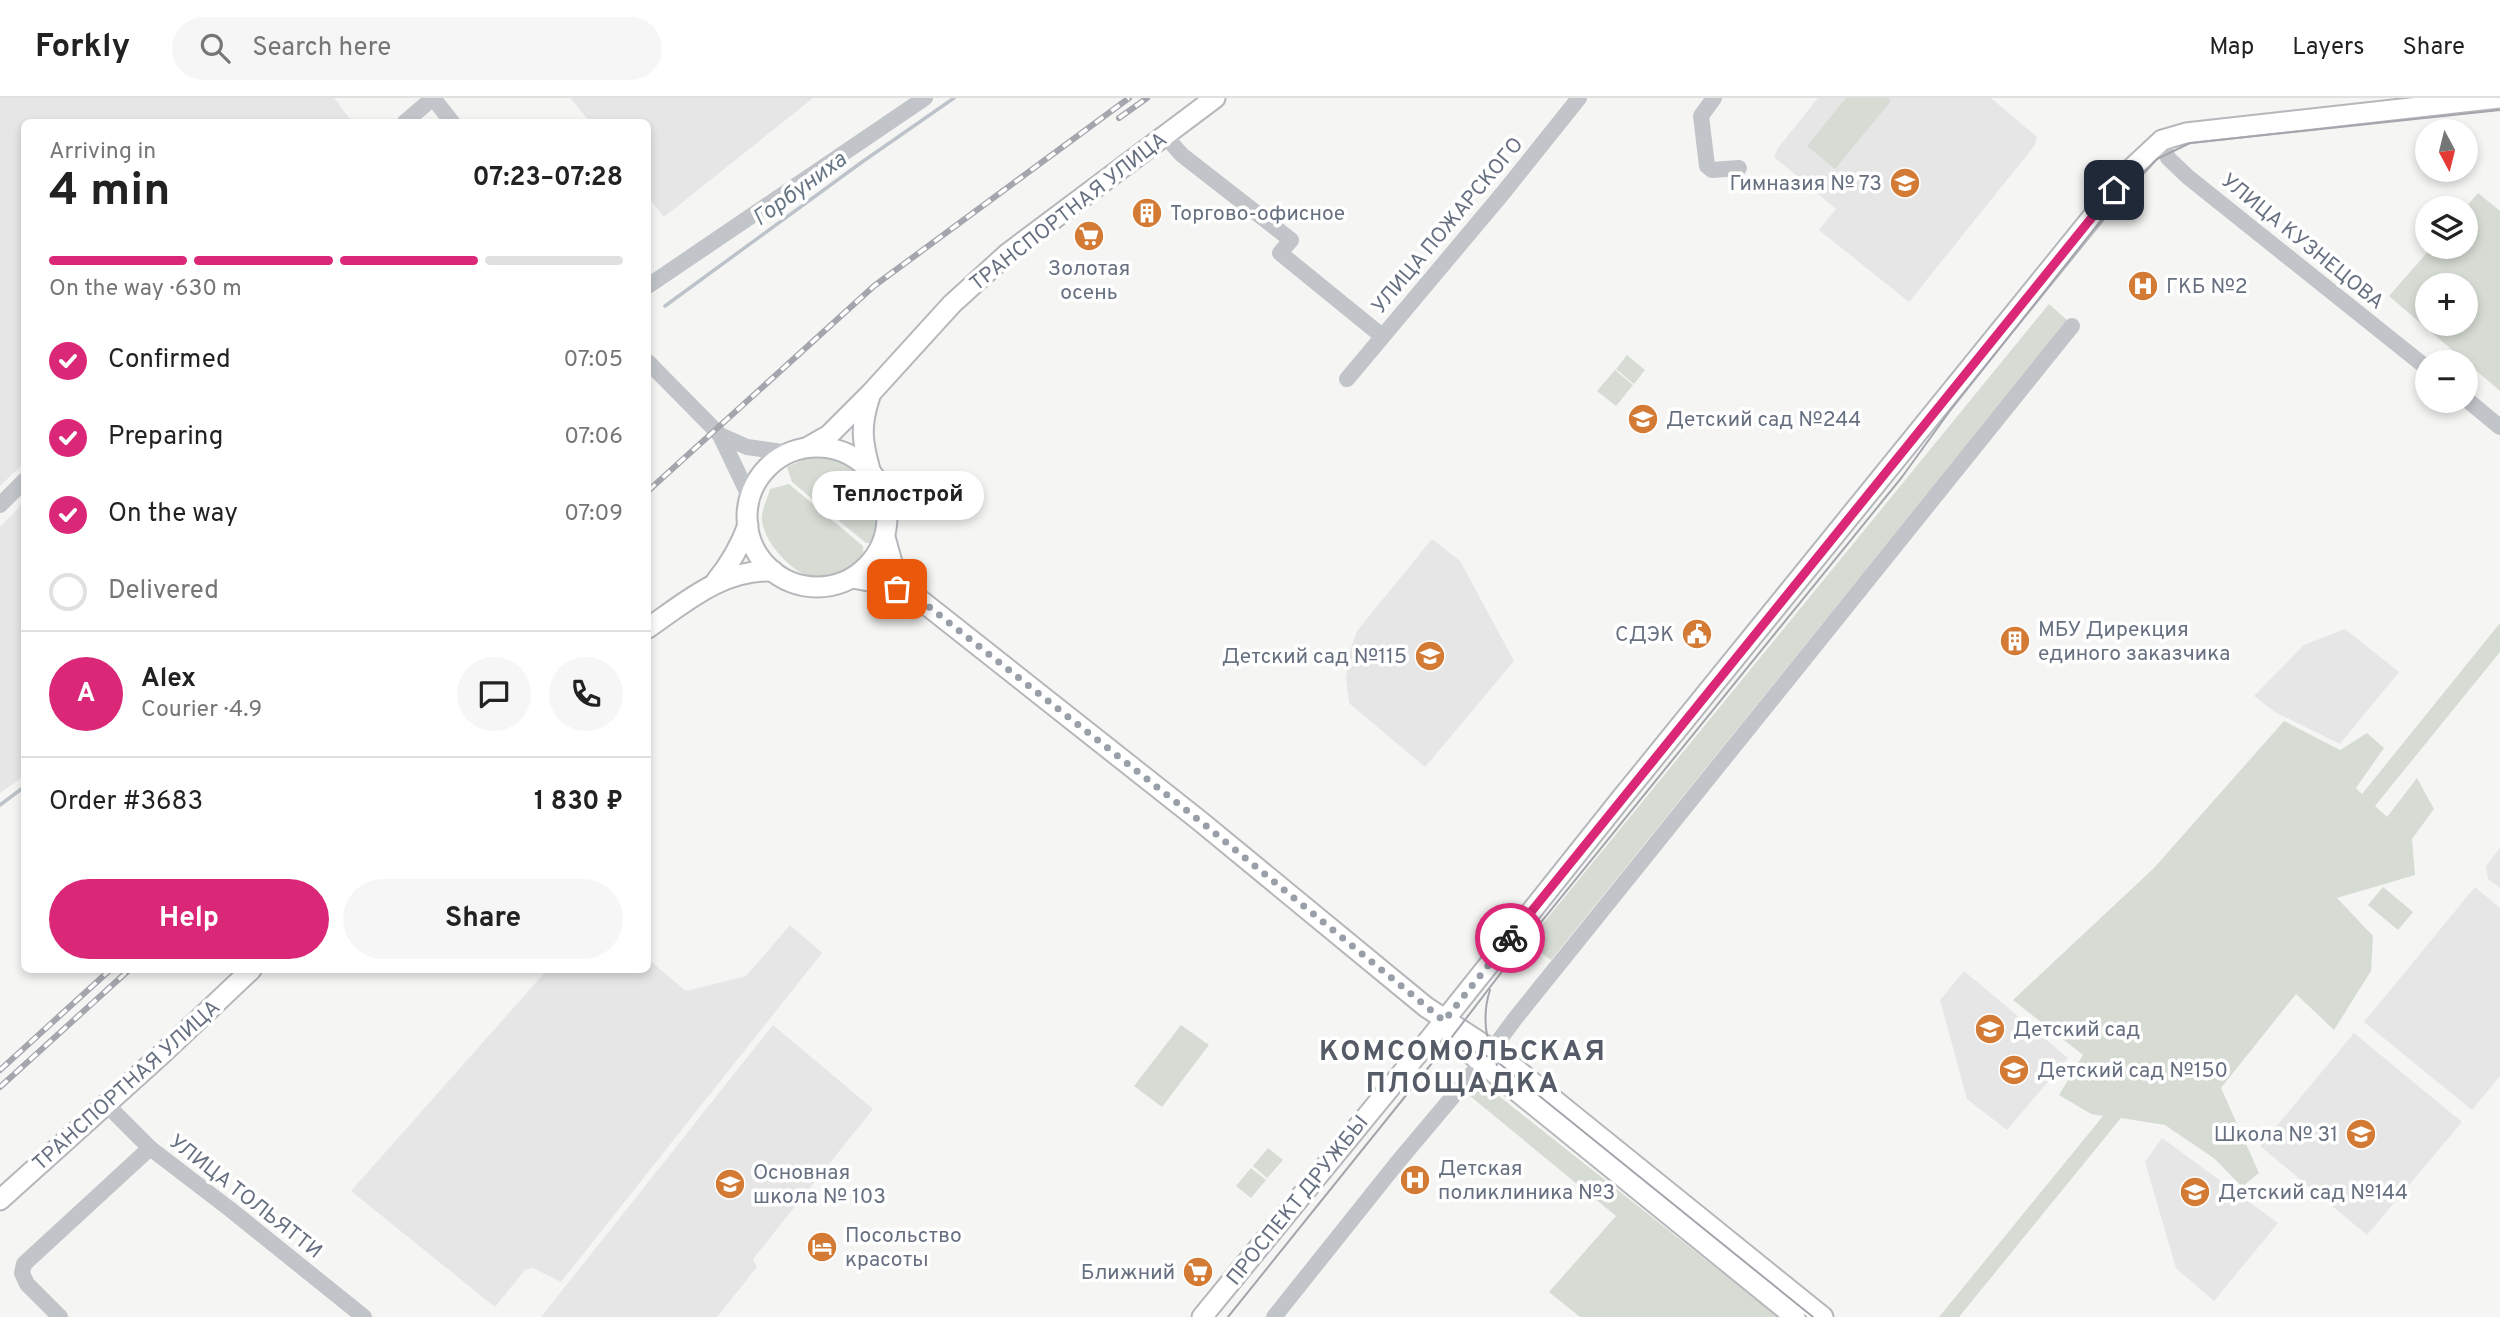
<!DOCTYPE html>
<meta charset="utf-8">
<style>
:root{--surface:#fff;--page:#f6f6f6;--text:#222;--muted:#767676;--line:#e0e0e0;--accent:#db2777}
body{margin:0;font-family:Overpass,sans-serif;background:var(--page);color:var(--text);height:100vh;display:flex;flex-direction:column;font-size:26px;white-space:nowrap}
*{box-sizing:border-box;margin:0}
p{font-size:23px;color:var(--muted)}
.icon{flex:none;width:38px;height:38px;fill:none;stroke:currentColor;stroke-width:2;stroke-linecap:round;stroke-linejoin:round}
.map{position:relative;flex:1;overflow:hidden}
.side{position:absolute;left:21px;top:21px;width:630px;height:854px;display:flex;flex-direction:column;background:var(--surface);border-radius:10px;box-shadow:0 4px 10px #0003}
.side>*{flex:none}
.needle{width:46px;rotate:173deg}
.tools{position:absolute;left:2415px;top:21px;display:grid;gap:14px}
.tools a{display:grid;place-items:center;width:63px;height:63px;border-radius:50%;background:var(--surface);box-shadow:0 4px 10px #0003;font-size:35px}
.pin{position:absolute;display:grid;place-items:center;width:60px;height:60px;color:#fff;margin:-30px;border-radius:14px;box-shadow:0 4px 10px #0006}
.courier{position:absolute;display:grid;place-items:center;width:70px;height:70px;margin:-35px;border:5px solid #db2777;border-radius:50%;background:#fff;color:#222;box-shadow:0 2px 9px #0007}
.bubble{position:absolute;height:49px;border-radius:24px;background:var(--surface);box-shadow:0 4px 10px #0003;font-size:23px;font-weight:700;line-height:49px;text-align:center}
.headline em{font-style:normal;font-weight:700}
.headline div{display:flex;flex-direction:column-reverse}
.headline{display:flex;align-items:center;justify-content:space-between;height:119px;padding:0 28px}
h1{font-size:46px;font-weight:700;line-height:52px}
.bar{display:grid;grid-template-columns:repeat(4,1fr);gap:10px 7px;align-content:center;height:84px;padding:0 28px}
.bar i{height:9px;border-radius:5px;background:var(--line)}
.bar .active{background:var(--accent)}
.bar p{grid-column:span 4}
.line{display:flex;align-items:center;gap:18px;padding:0 28px;border-top:2px solid var(--line)}
.line div{flex:1}
.round{display:grid;place-items:center;flex:none;width:74px;height:74px;border-radius:37px;background:var(--page)}
ol{padding:0 28px;list-style:none}
li{display:flex;align-items:center;gap:21px;height:77px}
li p{margin-inline-start:auto}
li .icon{padding:7px;border-radius:50%;background:var(--accent);color:#fff;stroke-width:4}
li:last-child{color:var(--muted)}
li i{width:38px;height:38px;border:4px solid var(--line);border-radius:50%}
.primary-button{display:flex;gap:14px;margin-top:auto;padding:14px 28px}
.primary-button a{flex:1;height:80px;border-radius:42px;background:var(--accent);color:#fff;font-size:28px;font-weight:700;line-height:80px;text-align:center}
.primary-button a+a{background:var(--page);color:var(--text)}
header{display:flex;align-items:center;gap:42px;box-sizing:border-box;height:98px;padding:0 35px;background:var(--surface);border-bottom:2px solid var(--line)}
header strong{font-size:33px}
nav{display:flex;gap:38px;margin-inline-start:auto;font-size:24px}
.search{width:490px;height:63px;background:var(--page);display:flex;align-items:center;gap:18px;box-sizing:border-box;padding:0 24px;border-radius:38px;color:var(--muted);font-size:26px}
.map>svg:first-child{display:block}
.built{fill:#e6e6e6}
.green{fill:#d6dcd4;fill-rule:evenodd}
.lines{fill:none;stroke-linecap:round;stroke-linejoin:round}
.stream{stroke:#bdc3ca;stroke-width:3.5}
.major-casing{stroke:#b5b7bb;stroke-width:23}
.minor{stroke:#c1c4c8;stroke-width:16}
.major{stroke:#fff;stroke-width:19}
.tram{stroke:#a3a6ac;stroke-width:2}
.rail-casing{stroke:#a3a6ac;stroke-width:6}
.rail{stroke:#fff;stroke-width:3.5;stroke-dasharray:10;stroke-linecap:butt}
.done{stroke:#999fa9;stroke-width:7;stroke-dasharray:0 12.6}
.route{stroke:#db2777;stroke-width:9}
.labels{text-anchor:middle;stroke-width:7;stroke-linejoin:round;paint-order:stroke}
.poi-label{font-size:21px;fill:#677081;stroke:#fff;text-anchor:start}
.street-label{font-size:21px;fill:#677081;stroke:#fff}
.water-label{font-size:23px;font-style:italic;fill:#697785;stroke:#fff}
.district-label{font-size:28px;font-weight:bold;letter-spacing:2px;fill:#555b67;stroke:#fff}
</style>
<header>
<strong>Forkly</strong>
<div class="search"><svg class="icon" aria-label="search" viewBox="0 0 24 24"><circle cx="10" cy="10" r="6"/><path d="M15 15l6 6"/></svg>Search here</div>
<nav><a>Map</a><a>Layers</a><a>Share</a></nav>
</header>
<div class="map">
<svg width="2500" height="1219" viewBox="0 0 2500 1219">
<rect width="100%" height="100%" fill="#f5f6f3"/>
<g class="built">
<path d="M0,0h334l17,22 -3,2h-324v341l-24,23z"/>
<path d="M570,0h243l-149,119 -16,-20v-75h-58z"/>
<path d="M1818,0h173l46,39 -2,8 -126,157 -90,-72 17,-21 -62,-52 4,-9z"/>
<path d="M24,404v274l-24,17v-266z"/>
<path d="M1432,441l28,22 54,100 -89,106 -76,-64 -3,-24 4,-28 7,-20z"/>
<path d="M2345,531l54,43 -59,72 -65,-32 -21,-16 50,-51z"/>
<path d="M2500,750v40l-12,-9 -2,-13z"/>
<path d="M2475,789l25,21v168l-28,34 -108,-88z"/>
<path d="M790,827l32,28 -261,329 -28,-14 -8,2 -30,37 -144,-116 196,-221h101v-11l38,32 60,-15z"/>
<path d="M1964,873l104,87 -61,72 -40,-31 -27,-99z"/>
<path d="M773,927l100,84 -120,150 4,8 -40,50h-176z"/>
<path d="M2354,935l108,89 -95,113 -107,-89z"/>
<path d="M2162,1040l116,85 -64,78 -38,-33 -31,-106z"/>
</g>
<g class="green">
<path d="M1846,0h42l3,3 -56,68 -28,-23z"/>
<path d="M2478,95l22,18v180l-111,-95 43,-49h34l-1,-39zM2427,187h39v39h-39z"/>
<path d="M2049,206l18,16 -516,640 -24,-17z"/>
<path d="M1627,257l18,15 -11,14 -18,-15z"/>
<path d="M1615,272l18,15 -17,21 -19,-15z"/>
<path d="M831,357c8,3 19,6 26,11 24,20 28,49 19,77h-10l-74,-61 -5,-15 20,-9z"/>
<path d="M789,386l74,62 1,16c-10,8 -26,17 -39,18 -26,2 -66,-39 -63,-65 1,-8 6,-18 8,-26z"/>
<path d="M2500,525v29l-125,154 12,11 30,-39 17,31 -22,30 3,36 -78,23 36,38 -2,35 -37,59 -38,-36 -75,94 38,85 -17,14 -27,-28 -50,-34 -44,-7 -162,199h-20l164,-201 -12,-2 -32,-19 24,-40 -70,-55 141,-132 130,-147 56,29 27,-17 17,15 -28,40 6,6z"/>
<path d="M2383,789l30,25 -15,18 -30,-25z"/>
<path d="M1181,927l28,20 -47,62 -28,-21z"/>
<path d="M1478,988l21,10 279,221h-198l-31,-25 67,-76 -146,-120z"/>
<path d="M1268,1050l15,12 -16,18 -14,-12z"/>
<path d="M1251,1070l15,12 -15,18 -15,-12z"/>
</g>
<g class="lines">
<g class="stream">
<path d="M665,208l197,-144 92,-64"/>
<path d="M0,707l24,-18"/>
</g>
<g class="major-casing">
<g id="major">
<path d="M808,349l21,-12 42,-42 81,-89 55,-50 208,-156"/>
<circle cx="817" cy="419" r="70"/>
<path d="M870,372c-8,-29 -10,-44 0,-74"/>
<path d="M885,439l8,29 21,29 286,226 226,186 69,45 328,265"/>
<path d="M852,480l28,5 34,12"/>
<path d="M716,483c15,-18 24,-34 32,-56"/>
<path d="M648,530c39,-27 75,-59 125,-57"/>
<path d="M1447,927l9,15 15,14 324,263"/>
<path d="M0,1102l162,-146 89,-84"/>
<path d="M1202,1219l214,-261 204,-256 512,-632 30,-28 24,-7 314,-35"/>
</g>
</g>
<g class="minor">
<path d="M433,0l19,24"/>
<path d="M1714,0l-13,18 6,50 5,4 27,-2"/>
<path d="M405,24l28,-24"/>
<path d="M1165,38l17,19 109,85 -11,13 102,83"/>
<path d="M2162,42l6,18 20,19 239,191"/>
<path d="M648,188l277,-188"/>
<path d="M648,264l72,73 30,63"/>
<path d="M1347,281l156,-186 76,-95"/>
<path d="M2466,301l34,28"/>
<path d="M720,337l27,12 42,6"/>
<path d="M0,407l24,-24"/>
<path d="M1492,952l22,-30 558,-694"/>
<path d="M106,1006l44,44 81,62 133,107"/>
<path d="M60,1219l-33,-33 -5,-11 2,-9 126,-116"/>
<path d="M1274,1219l123,-154 84,-100"/>
</g>
<use href="#major" class="major"/>
<g class="tram">
<path d="M1490,892c-8,24 -5,53 7,75"/>
<path d="M1436,962c19,-14 39,-11 59,0l318,257"/>
<path d="M1228,1219l204,-254 88,-115 382,-471 47,-65 153,-193 55,-60 33,-16 310,-33"/>
</g>
<g class="rail-casing">
<g id="rail">
<path d="M1119,20l28,-20"/>
<path d="M648,393l226,-205 255,-188"/>
<path d="M0,972l110,-100"/>
<path d="M0,989l129,-117"/>
</g>
</g>
<use href="#rail" class="rail"/>
</g>
<g class="lines">
<path class="done" d="M897,491l17,6 286,226 244,200 66,-83"/>
<path class="route" d="M1510,840l604,-748"/>
</g>
<defs>
<g id="school-disc" transform="scale(1.575)"><circle r="9.5" fill="#d37b35" stroke="#fff"/><path d="M0-5L7-2L0 1L-7-2ZM-4 1L0 2.5L4 1V4Q0 6-4 4Z" fill="#fff"/></g>
<g id="building-disc" transform="scale(1.575)"><circle r="9.5" fill="#d37b35" stroke="#fff"/><path d="M-4-6H4V6H1V3H-1V6H-4ZM-2.5-4.3h1.7v1.8h-1.7ZM.8-4.3h1.7v1.8H.8ZM-2.5-1h1.7V.8h-1.7ZM.8-1h1.7V.8H.8Z" fill="#fff"/></g>
<g id="supermarket-disc" transform="scale(1.575)"><circle r="9.5" fill="#d37b35" stroke="#fff"/><path d="M-6-5.5h2.5l.6 2H6L4.5 2H-2.5L-4.4-4H-6ZM-1.5 3.2a1.3 1.3 0 1 0 .1 0ZM3 3.2a1.3 1.3 0 1 0 .1 0Z" fill="#fff"/></g>
<g id="hospital-disc" transform="scale(1.575)"><circle r="9.5" fill="#d37b35" stroke="#fff"/><path d="M-5-5h3v3.5h4V-5h3V5h-3V1.5h-4V5h-3Z" fill="#fff"/></g>
<g id="civic-disc" transform="scale(1.575)"><circle r="9.5" fill="#d37b35" stroke="#fff"/><path d="M-.6-6.5H3V-4.5H.6V-3L4-1V1h2V6H-6V1h2V-1L-.6-3ZM-1.2 2.5V6h2.4V2.5Z" fill="#fff"/></g>
<g id="hotel-disc" transform="scale(1.575)"><circle r="9.5" fill="#d37b35" stroke="#fff"/><path d="M-6-4.5h1.5V1H6V5H4.5V3h-9V5H-6ZM-4 0a1.8 1.8 0 1 1 3.6 0ZM.5 0V-2.5h3Q6-2.5 6 0Z" fill="#fff"/></g>
</defs>
<g fill-rule="evenodd">
<use href="#school-disc" x="1905" y="85"/>
<use href="#building-disc" x="1147" y="115"/>
<use href="#supermarket-disc" x="1089" y="138"/>
<use href="#hospital-disc" x="2143" y="188"/>
<use href="#school-disc" x="1643" y="321"/>
<use href="#civic-disc" x="1697" y="536"/>
<use href="#building-disc" x="2015" y="543"/>
<use href="#school-disc" x="1430" y="558"/>
<use href="#school-disc" x="1990" y="931"/>
<use href="#school-disc" x="2014" y="972"/>
<use href="#school-disc" x="2361" y="1036"/>
<use href="#hospital-disc" x="1415" y="1082"/>
<use href="#school-disc" x="730" y="1086"/>
<use href="#school-disc" x="2195" y="1094"/>
<use href="#hotel-disc" x="822" y="1149"/>
<use href="#supermarket-disc" x="1198" y="1174"/>
</g>
<g class="labels">
<g class="poi-label">
<text x="1882" y="92" text-anchor="end">Гимназия № 73</text>
<text x="1170" y="122">Торгово-офисное</text>
<text x="1089" y="177" text-anchor="middle">Золотая<tspan x="1089" dy="24">осень</tspan></text>
<text x="2166" y="195">ГКБ №2</text>
<text x="1666" y="328">Детский сад №244</text>
<text x="2038" y="538">МБУ Дирекция<tspan x="2038" dy="24">единого заказчика</tspan></text>
<text x="1674" y="543" text-anchor="end">СДЭК</text>
<text x="1407" y="565" text-anchor="end">Детский сад №115</text>
<text x="2013" y="938">Детский сад</text>
<text x="2037" y="979">Детский сад №150</text>
<text x="2338" y="1043" text-anchor="end">Школа № 31</text>
<text x="1438" y="1077">Детская<tspan x="1438" dy="24">поликлиника №3</tspan></text>
<text x="753" y="1081">Основная<tspan x="753" dy="24">школа № 103</tspan></text>
<text x="2218" y="1101">Детский сад №144</text>
<text x="845" y="1144">Посольство<tspan x="845" dy="24">красоты</tspan></text>
<text x="1175" y="1181" text-anchor="end">Ближний</text>
</g>
<g class="street-label">
<text transform="translate(1068 113) rotate(-38)" y="7">ТРАНСПОРТНАЯ УЛИЦА</text>
<text transform="translate(1447 127) rotate(-50)" y="7">УЛИЦА ПОЖАРСКОГО</text>
<text transform="translate(2303 143) rotate(39)" y="7">УЛИЦА КУЗНЕЦОВА</text>
<text transform="translate(126 987) rotate(-42)" y="7">ТРАНСПОРТНАЯ УЛИЦА</text>
<text transform="translate(246 1098) rotate(38)" y="7">УЛИЦА ТОЛЬЯТТИ</text>
<text transform="translate(1297 1102) rotate(-51)" y="7">ПРОСПЕКТ ДРУЖБЫ</text>
</g>
<g class="water-label">
<text transform="translate(799 90) rotate(-36)" y="8">Горбуниха</text>
</g>
<g class="district-label">
<text x="1463" y="962">КОМСОМОЛЬСКАЯ<tspan x="1463" dy="32">ПЛОЩАДКА</tspan></text>
</g>
</g>
</svg>
<div class="tools">
<a><svg class="needle" viewBox="-14 -14 28 28"><path d="M0-13l5 13h-10z" fill="#e53935"/><path d="M0 13l5-13h-10z" fill="#767676"/></svg></a>
<a><svg class="icon" aria-label="layers" viewBox="0 0 24 24"><path d="M12 4l9 5-9 5-9-5zM3 14l9 5 9-5"/></svg></a>
<a>+</a>
<a>−</a>
</div>
<div class="pin" style="left:897px;top:491px;background:#ea580c"><svg class="icon" aria-label="bag" viewBox="0 0 24 24"><path d="M5 8h14l-1 12H6zM9 8a3 3 0 0 1 6 0"/></svg></div>
<div class="pin" style="left:2114px;top:92px;background:#1f2937"><svg class="icon" aria-label="home" viewBox="0 0 24 24"><path d="M3 11l9-7 9 7M6 9v11h12V9"/></svg></div>
<div class="courier" style="left:1510px;top:840px"><svg class="icon" aria-label="bike" viewBox="0 0 24 24"><circle cx="6" cy="16" r="4"/><circle cx="18" cy="16" r="4"/><path d="M6 16l4-8h5l3 8M10 8l3 8H6M13 5h3"/></svg></div>
<div class="bubble" style="left:812px;top:373px;width:172px">Теплострой</div>
<section class="side">
<div class="headline"><div><h1>4 min</h1><p>Arriving in</p></div><em>07:23–07:28</em></div>
<div class="bar"><i class="active"></i><i class="active"></i><i class="active"></i><i></i><p>On the way · 630 m</p></div>
<ol>
<li><svg class="icon" aria-label="check" viewBox="0 0 24 24"><path d="M5 12l5 5 9-10"/></svg>Confirmed<p>07:05</p></li>
<li><svg class="icon" aria-label="check" viewBox="0 0 24 24"><path d="M5 12l5 5 9-10"/></svg>Preparing<p>07:06</p></li>
<li><svg class="icon" aria-label="check" viewBox="0 0 24 24"><path d="M5 12l5 5 9-10"/></svg>On the way<p>07:09</p></li>
<li><i></i>Delivered</li>
</ol>
<div class="line" style="height:126px"><b class="round" style="background:var(--accent);color:#fff">A</b><div><b>Alex</b><p>Courier · 4.9</p></div><a class="round"><svg class="icon" aria-label="chat" viewBox="0 0 24 24"><path d="M4 5h16v11H9l-5 4z"/></svg></a><a class="round"><svg class="icon" aria-label="phone" viewBox="0 0 24 24"><path d="M5 4h4l2 5-3 2q2 4 5 5l2-3 5 2v4C11 20 4 13 5 4z"/></svg></a></div>
<div class="line" style="height:91px"><div>Order #3683</div><b>1 830 ₽</b></div>
<div class="primary-button"><a>Help</a><a>Share</a></div>
</section>
</div>
